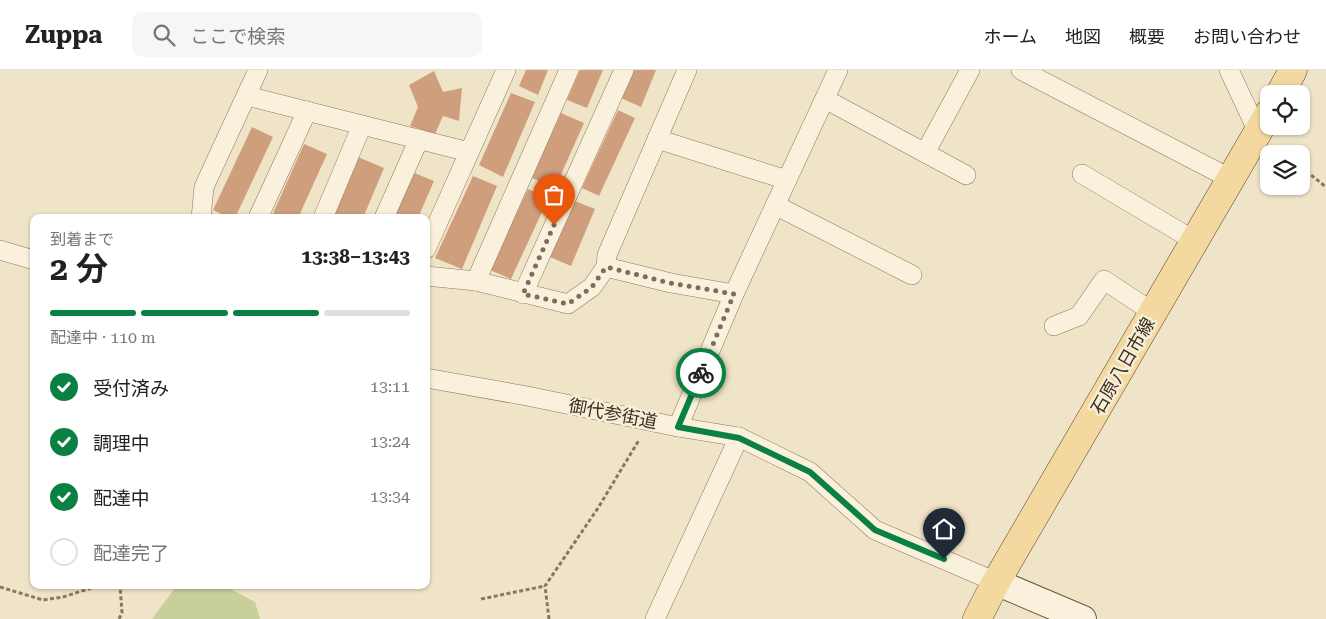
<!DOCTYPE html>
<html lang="ja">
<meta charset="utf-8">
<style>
:root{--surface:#fff;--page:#f6f6f6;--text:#222;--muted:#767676;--line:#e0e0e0;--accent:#0b8043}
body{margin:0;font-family:"Roboto Serif","Noto Sans JP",serif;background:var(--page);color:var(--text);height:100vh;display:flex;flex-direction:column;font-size:19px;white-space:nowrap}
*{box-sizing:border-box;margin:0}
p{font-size:16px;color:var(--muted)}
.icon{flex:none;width:28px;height:28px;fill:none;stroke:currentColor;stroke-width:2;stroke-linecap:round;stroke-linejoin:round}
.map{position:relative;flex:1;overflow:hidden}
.side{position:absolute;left:30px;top:144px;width:400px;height:375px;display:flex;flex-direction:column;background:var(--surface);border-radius:10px;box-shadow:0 1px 4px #0004}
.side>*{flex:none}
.controls{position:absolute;left:1260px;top:15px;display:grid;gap:10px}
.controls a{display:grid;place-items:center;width:50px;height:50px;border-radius:10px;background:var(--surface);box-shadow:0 1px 4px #0004;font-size:25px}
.pin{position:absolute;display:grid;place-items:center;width:42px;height:42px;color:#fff;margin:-51px -21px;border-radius:50% 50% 50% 0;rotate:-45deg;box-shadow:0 0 5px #0007}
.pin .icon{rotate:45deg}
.courier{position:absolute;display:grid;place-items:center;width:50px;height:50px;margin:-25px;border:4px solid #0b8043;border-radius:50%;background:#fff;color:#222;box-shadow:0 1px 6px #0007}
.summary em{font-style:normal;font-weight:700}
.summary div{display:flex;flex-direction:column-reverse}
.summary{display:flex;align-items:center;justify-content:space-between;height:85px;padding:0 20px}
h1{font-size:32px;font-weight:700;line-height:38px}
.bar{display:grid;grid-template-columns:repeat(4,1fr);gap:8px 5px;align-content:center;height:60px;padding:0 20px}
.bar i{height:6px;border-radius:4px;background:var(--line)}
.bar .current{background:var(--accent)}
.bar p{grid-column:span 4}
ol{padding:0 20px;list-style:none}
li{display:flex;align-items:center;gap:15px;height:55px}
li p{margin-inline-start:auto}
li .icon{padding:5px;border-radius:50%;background:var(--accent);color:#fff;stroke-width:4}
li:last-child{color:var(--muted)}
li i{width:28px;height:28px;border:2px solid var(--line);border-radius:50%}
header{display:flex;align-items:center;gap:30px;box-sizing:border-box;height:70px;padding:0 25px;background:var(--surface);border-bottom:1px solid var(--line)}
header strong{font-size:24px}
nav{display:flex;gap:28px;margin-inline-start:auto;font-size:18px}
.search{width:350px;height:45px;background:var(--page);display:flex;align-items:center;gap:12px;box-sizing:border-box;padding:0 18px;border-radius:10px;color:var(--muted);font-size:19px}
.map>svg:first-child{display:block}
.green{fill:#c9cf9b}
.building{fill:#cf9f7d}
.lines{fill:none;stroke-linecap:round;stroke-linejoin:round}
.street-casing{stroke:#8d765c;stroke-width:20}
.secondary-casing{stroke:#6f573f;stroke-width:28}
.primary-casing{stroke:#5b4430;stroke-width:29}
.path{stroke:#8d765c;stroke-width:3;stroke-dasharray:4 2.5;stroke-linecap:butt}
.street{stroke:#faf1dc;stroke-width:19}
.secondary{stroke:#faf1dc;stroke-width:26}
.primary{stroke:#f3d9a0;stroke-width:28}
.done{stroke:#7c6e5b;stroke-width:5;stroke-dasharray:0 9}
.route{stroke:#0b8043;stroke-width:6}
.labels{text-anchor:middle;stroke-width:5;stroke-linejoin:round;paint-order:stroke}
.street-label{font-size:18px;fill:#3d2e20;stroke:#f7eed8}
</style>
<header>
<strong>Zuppa</strong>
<div class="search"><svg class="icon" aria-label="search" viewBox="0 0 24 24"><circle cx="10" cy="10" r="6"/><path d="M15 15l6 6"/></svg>ここで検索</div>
<nav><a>ホーム</a><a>地図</a><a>概要</a><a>お問い合わせ</a></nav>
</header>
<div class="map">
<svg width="1326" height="549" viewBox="0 0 1326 549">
<rect width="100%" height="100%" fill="#f0e4c8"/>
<path class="green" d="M177,515h46l32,17 5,17h-108z"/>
<g class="building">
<path d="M526,0h22l-10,25 -19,-9z"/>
<path d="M580,0h23l-16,38 -20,-8z"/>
<path d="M632,0h24l-15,37 -20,-9z"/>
<path d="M434,1l9,21 19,-4 -3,33 -16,-5 -8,18 -25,-8 8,-19 -9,-22z"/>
<path d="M511,23l24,9 -32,75 -24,-12z"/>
<path d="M618,40l17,8 -36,78 -17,-8z"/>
<path d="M561,43l23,10 -29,65 -23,-10z"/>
<path d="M252,57l21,10 -38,81h-5l-17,-8z"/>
<path d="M304,74l23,10 -29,64h-27z"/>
<path d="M358,87l26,11 -21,50h-30z"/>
<path d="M412,102l22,9 -16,37h-25z"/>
<path d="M473,106l24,10 -35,83 -27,-11z"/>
<path d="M528,119l20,10 -37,80 -21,-9z"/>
<path d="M575,131l20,8 -24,57 -21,-9z"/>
</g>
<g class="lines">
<g class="street-casing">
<g id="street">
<path d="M1021,0l210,109"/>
<path d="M1229,0l29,62"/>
<path d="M247,26l222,56"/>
<path d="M825,29l141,76"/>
<path d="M657,69l130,41"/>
<path d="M925,83l45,-83"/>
<path d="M1082,104l113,67"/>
<path d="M775,135l137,70"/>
<path d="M201,148l3,-31 54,-117"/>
<path d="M258,148l49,-107"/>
<path d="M323,148l39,-93"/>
<path d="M384,148l35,-79"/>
<path d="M426,179l80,-179"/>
<path d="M0,180l34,10"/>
<path d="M606,197l1,-12 80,-185"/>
<path d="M426,206l50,5 92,23 24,-17 14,-20 65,16 63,11"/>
<path d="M476,211l93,-211"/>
<path d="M523,224l101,-224"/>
<path d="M1054,256l25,-10 25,-36 50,33"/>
<path d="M426,308l101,18 151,31 61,10 71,35 65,58 121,52"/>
<path d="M678,357l56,-133 104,-224"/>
<path d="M655,549l84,-182"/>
</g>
</g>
<g class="secondary-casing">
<path id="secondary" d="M996,512l87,37"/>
</g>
<g class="primary-casing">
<g id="primary">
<path d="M1280,24l13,-24"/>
<path d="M977,549l19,-37 273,-469"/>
</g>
</g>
<g class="path">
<path d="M1277,78l7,6"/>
<path d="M1301,97l25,20"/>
<path d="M0,517l43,13 20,-3 38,-12"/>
<path d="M481,529l64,-13"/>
<path d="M119,549l3,-6 -2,-28"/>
<path d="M549,549l-4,-33 53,-78 41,-68"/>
</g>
<use href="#street" class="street"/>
<use href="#secondary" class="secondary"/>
<use href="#primary" class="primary"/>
</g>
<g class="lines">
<path class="done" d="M554,155l-31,69 45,10 24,-17 14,-20 64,16 64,11 -33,79"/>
<path class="route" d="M701,303l-23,54 61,11 71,34 65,58 69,29"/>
</g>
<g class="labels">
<g class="street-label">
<text transform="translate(1123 296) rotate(-60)" y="6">石原八日市線</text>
<text transform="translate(613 344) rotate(11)" y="6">御代参街道</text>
</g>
</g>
</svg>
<div class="controls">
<a><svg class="icon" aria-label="locate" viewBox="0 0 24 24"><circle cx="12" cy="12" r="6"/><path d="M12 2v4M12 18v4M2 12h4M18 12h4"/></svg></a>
<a><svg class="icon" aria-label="layers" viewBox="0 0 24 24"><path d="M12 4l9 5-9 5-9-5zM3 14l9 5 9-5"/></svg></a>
</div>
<div class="pin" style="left:554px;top:155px;background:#ea580c"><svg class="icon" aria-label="bag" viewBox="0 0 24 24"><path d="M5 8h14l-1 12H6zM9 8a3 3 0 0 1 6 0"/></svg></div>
<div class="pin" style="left:944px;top:489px;background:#1f2937"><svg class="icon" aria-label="home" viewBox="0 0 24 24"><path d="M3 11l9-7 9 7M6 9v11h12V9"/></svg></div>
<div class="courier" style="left:701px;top:303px"><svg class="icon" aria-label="bike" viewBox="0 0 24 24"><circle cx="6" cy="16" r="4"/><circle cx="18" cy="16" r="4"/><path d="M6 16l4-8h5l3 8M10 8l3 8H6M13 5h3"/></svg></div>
<section class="side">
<div class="summary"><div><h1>2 分</h1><p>到着まで</p></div><em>13:38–13:43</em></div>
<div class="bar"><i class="current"></i><i class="current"></i><i class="current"></i><i></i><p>配達中 · 110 m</p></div>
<ol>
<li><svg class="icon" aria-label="check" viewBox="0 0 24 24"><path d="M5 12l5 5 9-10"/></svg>受付済み<p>13:11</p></li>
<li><svg class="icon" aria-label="check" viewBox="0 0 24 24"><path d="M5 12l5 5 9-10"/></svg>調理中<p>13:24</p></li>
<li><svg class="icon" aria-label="check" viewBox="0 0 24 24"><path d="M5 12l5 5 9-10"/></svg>配達中<p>13:34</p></li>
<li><i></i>配達完了</li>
</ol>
</section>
</div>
